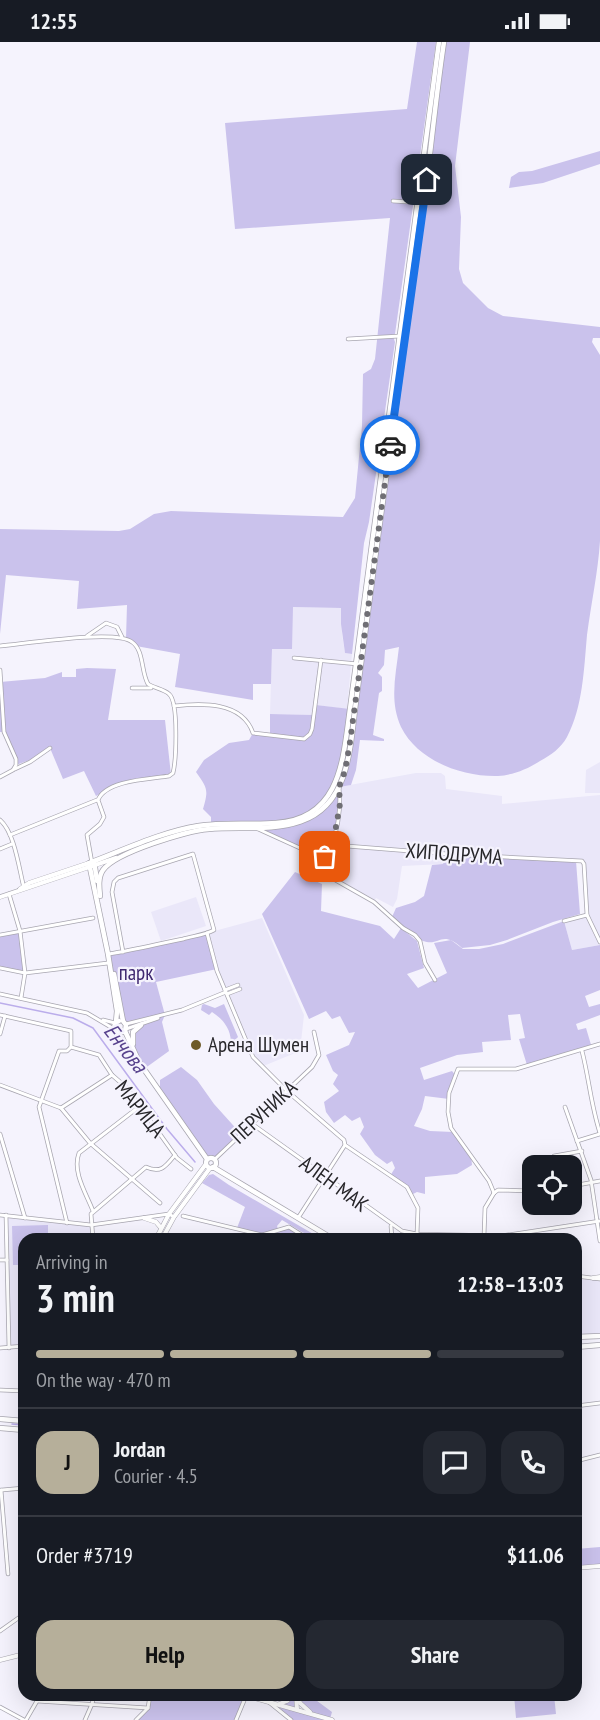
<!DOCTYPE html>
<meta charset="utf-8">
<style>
:root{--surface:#171b24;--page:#242831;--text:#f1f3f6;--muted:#9ea1a6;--line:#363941;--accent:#b6af9a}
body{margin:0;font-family:"PT Sans Narrow",sans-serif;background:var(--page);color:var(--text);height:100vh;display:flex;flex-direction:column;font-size:22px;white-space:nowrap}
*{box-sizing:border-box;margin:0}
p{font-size:20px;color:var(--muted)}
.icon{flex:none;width:33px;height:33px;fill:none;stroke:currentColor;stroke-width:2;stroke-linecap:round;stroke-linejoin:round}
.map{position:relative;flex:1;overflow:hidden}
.details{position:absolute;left:18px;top:1191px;width:564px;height:468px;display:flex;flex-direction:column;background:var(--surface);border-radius:18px;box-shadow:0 6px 24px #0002}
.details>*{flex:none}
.fabs{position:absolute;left:522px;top:1113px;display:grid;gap:12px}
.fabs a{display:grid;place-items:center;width:60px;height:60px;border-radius:12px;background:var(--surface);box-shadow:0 6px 24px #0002;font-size:30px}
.pin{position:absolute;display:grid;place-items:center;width:51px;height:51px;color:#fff;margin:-26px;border-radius:12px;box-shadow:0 3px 9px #0006}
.courier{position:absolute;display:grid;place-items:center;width:60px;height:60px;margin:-30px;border:4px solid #1a73e8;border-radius:50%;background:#fff;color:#222;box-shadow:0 2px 8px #0007}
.summary em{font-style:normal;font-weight:800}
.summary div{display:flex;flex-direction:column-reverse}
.summary{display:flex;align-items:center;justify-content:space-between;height:102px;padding:0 18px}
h1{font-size:39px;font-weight:800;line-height:45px}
.bar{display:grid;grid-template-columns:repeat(4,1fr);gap:9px 6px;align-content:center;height:72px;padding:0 18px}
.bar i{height:8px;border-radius:4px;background:var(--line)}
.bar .on{background:var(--accent)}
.bar p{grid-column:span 4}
.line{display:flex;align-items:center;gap:15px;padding:0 18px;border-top:2px solid var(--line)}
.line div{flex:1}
.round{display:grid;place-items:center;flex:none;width:63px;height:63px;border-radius:18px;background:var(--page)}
.action{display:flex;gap:12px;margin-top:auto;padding:12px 18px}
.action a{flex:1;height:69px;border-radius:18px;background:var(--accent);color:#111;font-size:24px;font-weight:800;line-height:69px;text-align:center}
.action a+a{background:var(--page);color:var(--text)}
.status{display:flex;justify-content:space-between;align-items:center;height:42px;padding:0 30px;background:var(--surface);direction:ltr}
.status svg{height:16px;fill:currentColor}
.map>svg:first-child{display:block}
.built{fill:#eae7f9}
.green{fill:#cac2ec}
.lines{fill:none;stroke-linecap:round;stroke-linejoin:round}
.stream{stroke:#bbadeb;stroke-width:1.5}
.minor-casing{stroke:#a8a6b0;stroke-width:4.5}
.tertiary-casing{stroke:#a8a6b0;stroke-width:5}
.secondary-casing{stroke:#a8a6b0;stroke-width:6}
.minor{stroke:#fff;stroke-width:3}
.tertiary{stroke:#fff;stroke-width:4}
.secondary{stroke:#fff;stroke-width:4.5}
.done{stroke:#6f6e74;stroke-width:6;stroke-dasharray:0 10.8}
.route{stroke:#1a73e8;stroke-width:8}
.poi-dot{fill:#6e5b29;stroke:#f5f3fd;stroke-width:2}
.labels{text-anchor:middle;stroke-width:4.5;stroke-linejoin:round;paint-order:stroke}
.street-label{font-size:21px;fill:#27262a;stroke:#f5f3fd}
.park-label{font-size:21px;fill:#3f2870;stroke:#f5f3fd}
.poi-label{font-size:21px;fill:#27262a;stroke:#f5f3fd;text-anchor:start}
.water-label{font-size:22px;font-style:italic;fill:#58438d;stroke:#f5f3fd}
</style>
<div class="status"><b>12:55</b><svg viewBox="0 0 49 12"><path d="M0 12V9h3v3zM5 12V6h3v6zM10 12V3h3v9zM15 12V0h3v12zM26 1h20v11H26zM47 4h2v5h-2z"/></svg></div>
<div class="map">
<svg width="600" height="1678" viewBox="0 0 600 1678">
<rect width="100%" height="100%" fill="#f5f3fd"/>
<g class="built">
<path d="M292,565l49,1 1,26 3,19 7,1 -5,55 -31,-4 -2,10 -44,-1 2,-66z"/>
<path d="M600,720v31h-15l1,-23z"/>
<path d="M416,731h25l4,3 1,13 56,7v8l98,-9v150l-28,5 -8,-29 22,-6 -2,-50 -2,-4 -133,-7 -5,10 -42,2 -5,33 -4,8 -17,-9 -2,4 -51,-29 -2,-3 18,-83z"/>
<path d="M196,855l10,29 -45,15 -10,-29z"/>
<path d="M262,876l42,97 -4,36 -39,16 -8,-10 -38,-91 -8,-33z"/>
<path d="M6,1173l85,10 2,14h-69v107l-15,2z"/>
<path d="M576,1234l24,1v59l-24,1z"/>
</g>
<g class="green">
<path d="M417,0h19l-41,292 -2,2 2,6 -26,180 -5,21 -12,111 -7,-1 -4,-29v-16l-48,-1 -1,42h-20l-1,35h-18v16l-78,-13 5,-33 -44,-8 -10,-8 1,-33 -50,4 2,-28 -73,-6 -6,59v-105l119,2 11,-2 24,-15 17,-3 172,6 12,-19 7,-72 1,-52 8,-5 4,-10 15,-141 -155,11 -10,-106 182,-14z"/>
<path d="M444,0h26l-15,124 6,51 -2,52 4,14 25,25 15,8 97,11v11h-7l-1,4 8,13c0,42 0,84 0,127 0,19 0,39 0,59 -2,31 -9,63 -13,94 -3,33 -4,72 -20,102 -6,11 -16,18 -27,24 -12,8 -27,14 -42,15 -36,1 -80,-15 -97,-49 -12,-26 -5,-53 -2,-80l-14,3 -1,15 -6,8 4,4v14l-3,2 -6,42 11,4v2l-24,-1 -4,30 -5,15 -12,2c1,27 2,74 -38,62 -14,-5 -29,-14 -43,-20l44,-7 27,-20 16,-31z"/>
<path d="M600,109v13l-57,19 -34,5 2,-11 8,-5 13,-1z"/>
<path d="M87,626l29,1 -8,51h57l6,55c-27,5 -52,7 -75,21l-12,-25 -21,8 -13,-31 -15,10 -19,7v-6l-12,-27h-4v-50l45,-4 17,-6v5h14v-8z"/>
<path d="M316,663l34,4 -12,70 -19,27 -23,14 -85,5v-8l-8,-8c6,-20 4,-21 -7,-37l8,-12 25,-17 20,-3 4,-7 17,2v-21l44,1z"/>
<path d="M448,812l128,7 4,53 -27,8 -46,18 -17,5 -28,3c-21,-19 -22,-1 -39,-7 -12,-4 -22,-15 -31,-24l4,-9 19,-6 9,-6 8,-31 11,-1z"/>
<path d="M295,830l27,12 -1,27 59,15 14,13 7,-11 16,13 7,27 -17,6 11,14 29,-15 -13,-30 17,-3 12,9h16l24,-5 61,-23 8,29 28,-5v45l-15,6 4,11 11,-3v11l-24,9 2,6 8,-2 6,20 -65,17 -8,-26 6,-1 -5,-24 -12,1 3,25 -29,2 1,10 -26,3 -37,13 4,12 28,-9 5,6 -7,13 -1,9 -24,-3 -3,13 -8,17 16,5 23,1 18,23 1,10 -15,9 -32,3v17l-8,-2 -6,3 -4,-8 -17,-11 5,-8 -3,-7 -5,3 -12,-9 -15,-21 4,-7 -4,-10 -8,4 -7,-6 -11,8 -8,-11 -2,-10 15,-11 -6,-7 5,-9 -5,-4 -7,-16 23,-10 6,-13 -6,1 -9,-17 -8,3 -6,-8 -17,8 -47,-105z"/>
<path d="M20,889l5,42 -25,-5v-33z"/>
<path d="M207,891l10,36 -61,13 9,33 -3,7 7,29 -25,18 -10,-17 -2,-18 9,-9 20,-9 -35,8 -5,-11 -13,-59z"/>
<path d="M204,962l11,4 9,-4 14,33 -5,5 -2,-1 -2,10 -1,-10h3c-1,-13 -8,-22 -19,-29l-3,3 -8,-5 1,-5z"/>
<path d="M181,1025l16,13 17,24 27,30 -26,25 -4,-2 -4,2 -50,-71 3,-2v-6z"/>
<path d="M213,1132l16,11 93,54h-8l-32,-19 -5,6 1,3 11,-2 18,12h-40l-5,-4 -25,-7 8,-21 -43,-24 7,-8z"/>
<path d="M48,1183v14h-24v26h-11l-1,-39z"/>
<path d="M600,1505v17l-24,3v-18z"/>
<path d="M150,1653h114l-2,5 -16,-4 -10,24h-100l12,-12z"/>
<path d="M296,1653l1,15 13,4 -7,-7 -5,-12h11l23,17 -2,7 2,1h-41l-23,-18 8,2z"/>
<path d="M514,1653h40l2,19 -40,4z"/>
</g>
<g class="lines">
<g class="stream">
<path d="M0,961l73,15 20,10 74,101 28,33"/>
<path d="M12,1382l12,1"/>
</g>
<g class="minor-casing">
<g id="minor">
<path d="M393,159l31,2"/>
<path d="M348,297l52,-3"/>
<path d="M87,594l19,-13 11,4 5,10"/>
<path d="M0,604c24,-2 116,-17 132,-4 12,8 9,30 16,42 6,4 16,5 21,10 10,8 7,67 4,79l-4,3c-19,3 -63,4 -71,24l6,17 -4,7 -13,11 5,28"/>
<path d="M294,616l64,6"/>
<path d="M0,628l4,62 12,27v6l-3,5 -13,7"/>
<path d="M132,646h19"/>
<path d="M174,664c27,-3 68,-5 79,27l51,6 6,-5 2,-5 9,-69"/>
<path d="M15,727l15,-7 20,-14"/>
<path d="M0,778c15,13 19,49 24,68"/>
<path d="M258,787l44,20 10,1 22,-5 114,9 134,7 2,3 3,51 13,27"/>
<path d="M10,793l87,-35"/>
<path d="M0,807l12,-5"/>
<path d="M310,810l15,5c2,-8 8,-14 10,-22 4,-15 6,-32 4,-48"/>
<path d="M325,815l-4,13 2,3 51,29 29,26 12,7 5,6 5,22 10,17"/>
<path d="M9,852l11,37 5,42 -4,25"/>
<path d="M564,879l23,-6"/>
<path d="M207,891l10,38 36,86 34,34 57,49 1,5 62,42 11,21 -1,26"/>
<path d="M0,893l93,-17"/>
<path d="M109,912c25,-4 49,-10 74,-15 10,-3 22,-4 31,-9l-21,-76 -75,24 -4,4 -2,10 11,60"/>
<path d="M0,926l25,5 83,-10"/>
<path d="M225,948l13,-5"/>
<path d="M0,952l87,19 27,16"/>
<path d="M227,952l13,-5"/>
<path d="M0,973l71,16v16l28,8 13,20 15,13 50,70 14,11"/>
<path d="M103,978l12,3"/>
<path d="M126,982l56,-14 44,-18"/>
<path d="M126,987l32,-11"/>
<path d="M0,992l5,-18"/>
<path d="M582,1009c7,27 9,55 18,82"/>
<path d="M0,1043l61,23 29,35 70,60"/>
<path d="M565,1065l26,73 9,61"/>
<path d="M61,1066l51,-33"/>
<path d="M252,1082l150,107 15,3 84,2 99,-15"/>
<path d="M0,1092l25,84"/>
<path d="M577,1099l23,-7"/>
<path d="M554,1114l28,-5"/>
<path d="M215,1117l97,-92 7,-12 -5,-23"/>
<path d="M572,1144l28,-5"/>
<path d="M494,1151l-5,-12 -38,-53 -3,-16 1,-19 9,-24h58l84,-25"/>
<path d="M494,1151l4,-3 34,1"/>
<path d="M93,1169c-7,-18 -21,-39 -14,-58l61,-47"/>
<path d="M0,1173l91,10 78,-11 5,3"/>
<path d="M6,1173l3,133"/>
<path d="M183,1174l79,19 5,4"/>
<path d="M298,1176l47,-73"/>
<path d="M67,1181l-28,-116 20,-56h8l4,-4"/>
<path d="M391,1184l1,13"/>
<path d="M262,1193l27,-8 19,12"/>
<path d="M484,1194l1,-28 9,-15"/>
<path d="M93,1197l-2,-25 55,-47c15,7 20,-1 29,-12"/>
<path d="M0,1218h7"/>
<path d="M576,1234l24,3"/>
<path d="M0,1306l24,-2"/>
<path d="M0,1348l24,1"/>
<path d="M576,1364l24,-3"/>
<path d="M23,1416h1"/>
<path d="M576,1419l24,-6"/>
<path d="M1,1448l7,84"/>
<path d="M2,1448l22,-2"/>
<path d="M0,1589l24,-17"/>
<path d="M37,1659l111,7"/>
<path d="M270,1661l21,17"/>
<path d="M0,1665l24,13"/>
<path d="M26,1678l11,-19v-6"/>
<path d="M85,1678l7,-16 2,-9"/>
<path d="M136,1678l12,-12 2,-13"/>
<path d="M236,1678l10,-24"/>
</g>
</g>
<g class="tertiary-casing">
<g id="tertiary">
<path d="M20,847l9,-6 60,-20"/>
<path d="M0,855l116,-39"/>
<path d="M144,1176l12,4 5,6"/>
<path d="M156,1197l13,-25 37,-50"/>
<path d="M162,1197l12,-22 36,-49"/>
<path d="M593,1236l7,-1"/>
<path d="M576,1526l24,-2"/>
<path d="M0,1618l24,-6"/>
<path d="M244,1653l88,25"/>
<path d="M296,1653l1,14"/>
<path d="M298,1654l2,7 10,9"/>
<path d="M279,1662l8,-3 6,-6"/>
</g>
</g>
<g class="secondary-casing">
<g id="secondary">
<path d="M94,819l3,20"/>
<path d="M100,854c-1,-9 -2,-19 3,-26 13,-18 84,-39 106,-41 51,-4 112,11 134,-52 9,-26 10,-56 14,-83 7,-50 13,-100 20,-150 15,-114 32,-227 47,-341 7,-54 12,-108 20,-161"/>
<path d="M114,932l9,47 3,4 -1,6 -6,2"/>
<path d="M119,979l-4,2 -1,6c7,9 12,20 21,29"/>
<path d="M116,980l1,-11 -9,-57 -19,-91c35,-13 72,-31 109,-37 25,-4 52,-1 78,-3 65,-4 67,-64 74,-114l89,-667"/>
<path d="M125,989l14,31 68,97"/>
<path d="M133,1002v-12l8,-7"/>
<circle cx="211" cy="1121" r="5"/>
<path d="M213,1125l120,72"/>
<path d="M576,1295l24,-1"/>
<path d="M576,1305l24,-2"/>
<path d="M0,1377l24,2"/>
<path d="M0,1386l24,2"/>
</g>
</g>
<use href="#minor" class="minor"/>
<use href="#tertiary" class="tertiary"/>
<use href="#secondary" class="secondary"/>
</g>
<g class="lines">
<path class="done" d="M325,815l3,-10 6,-9 6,-34 -1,-17 6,-16 5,-29 40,-297"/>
<path class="route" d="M390,403l37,-265"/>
</g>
<circle class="poi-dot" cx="196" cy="1003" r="6"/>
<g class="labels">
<g class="street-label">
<text transform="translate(454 812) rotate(4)" y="7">ХИПОДРУМА</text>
<text transform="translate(140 1067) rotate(51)" y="7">МАРИЦА</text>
<text transform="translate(264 1070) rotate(-43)" y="7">ПЕРУНИКА</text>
<text transform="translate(334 1142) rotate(36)" y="7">АЛЕН МАК</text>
</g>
<g class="park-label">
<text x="136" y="938">парк</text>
</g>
<g class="poi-label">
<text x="208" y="1010">Арена Шумен</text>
</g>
<g class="water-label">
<text transform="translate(126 1006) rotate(52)" y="8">Енчова</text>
</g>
</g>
</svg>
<div class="fabs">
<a><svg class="icon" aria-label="locate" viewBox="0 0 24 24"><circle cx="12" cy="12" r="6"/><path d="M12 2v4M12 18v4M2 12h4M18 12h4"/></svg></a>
</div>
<div class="pin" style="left:325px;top:815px;background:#ea580c"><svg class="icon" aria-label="bag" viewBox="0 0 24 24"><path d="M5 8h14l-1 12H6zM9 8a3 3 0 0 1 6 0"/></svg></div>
<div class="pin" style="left:427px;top:138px;background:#1f2937"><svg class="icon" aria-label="home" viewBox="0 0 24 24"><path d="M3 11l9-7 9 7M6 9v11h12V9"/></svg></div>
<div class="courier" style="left:390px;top:403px"><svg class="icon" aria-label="car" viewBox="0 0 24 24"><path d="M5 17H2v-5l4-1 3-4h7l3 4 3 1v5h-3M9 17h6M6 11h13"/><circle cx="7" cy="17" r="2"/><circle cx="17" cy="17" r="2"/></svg></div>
<section class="details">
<div class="summary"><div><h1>3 min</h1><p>Arriving in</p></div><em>12:58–13:03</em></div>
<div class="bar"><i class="on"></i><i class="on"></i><i class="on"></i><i></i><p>On the way · 470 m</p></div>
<div class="line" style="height:108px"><b class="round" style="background:var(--accent);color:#111">J</b><div><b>Jordan</b><p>Courier · 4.5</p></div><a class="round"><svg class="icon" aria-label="chat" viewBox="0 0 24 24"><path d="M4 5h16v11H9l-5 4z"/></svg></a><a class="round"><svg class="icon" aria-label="phone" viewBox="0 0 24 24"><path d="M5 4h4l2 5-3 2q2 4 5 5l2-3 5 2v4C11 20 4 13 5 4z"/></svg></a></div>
<div class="line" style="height:78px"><div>Order #3719</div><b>$11.06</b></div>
<div class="action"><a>Help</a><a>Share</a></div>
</section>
</div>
